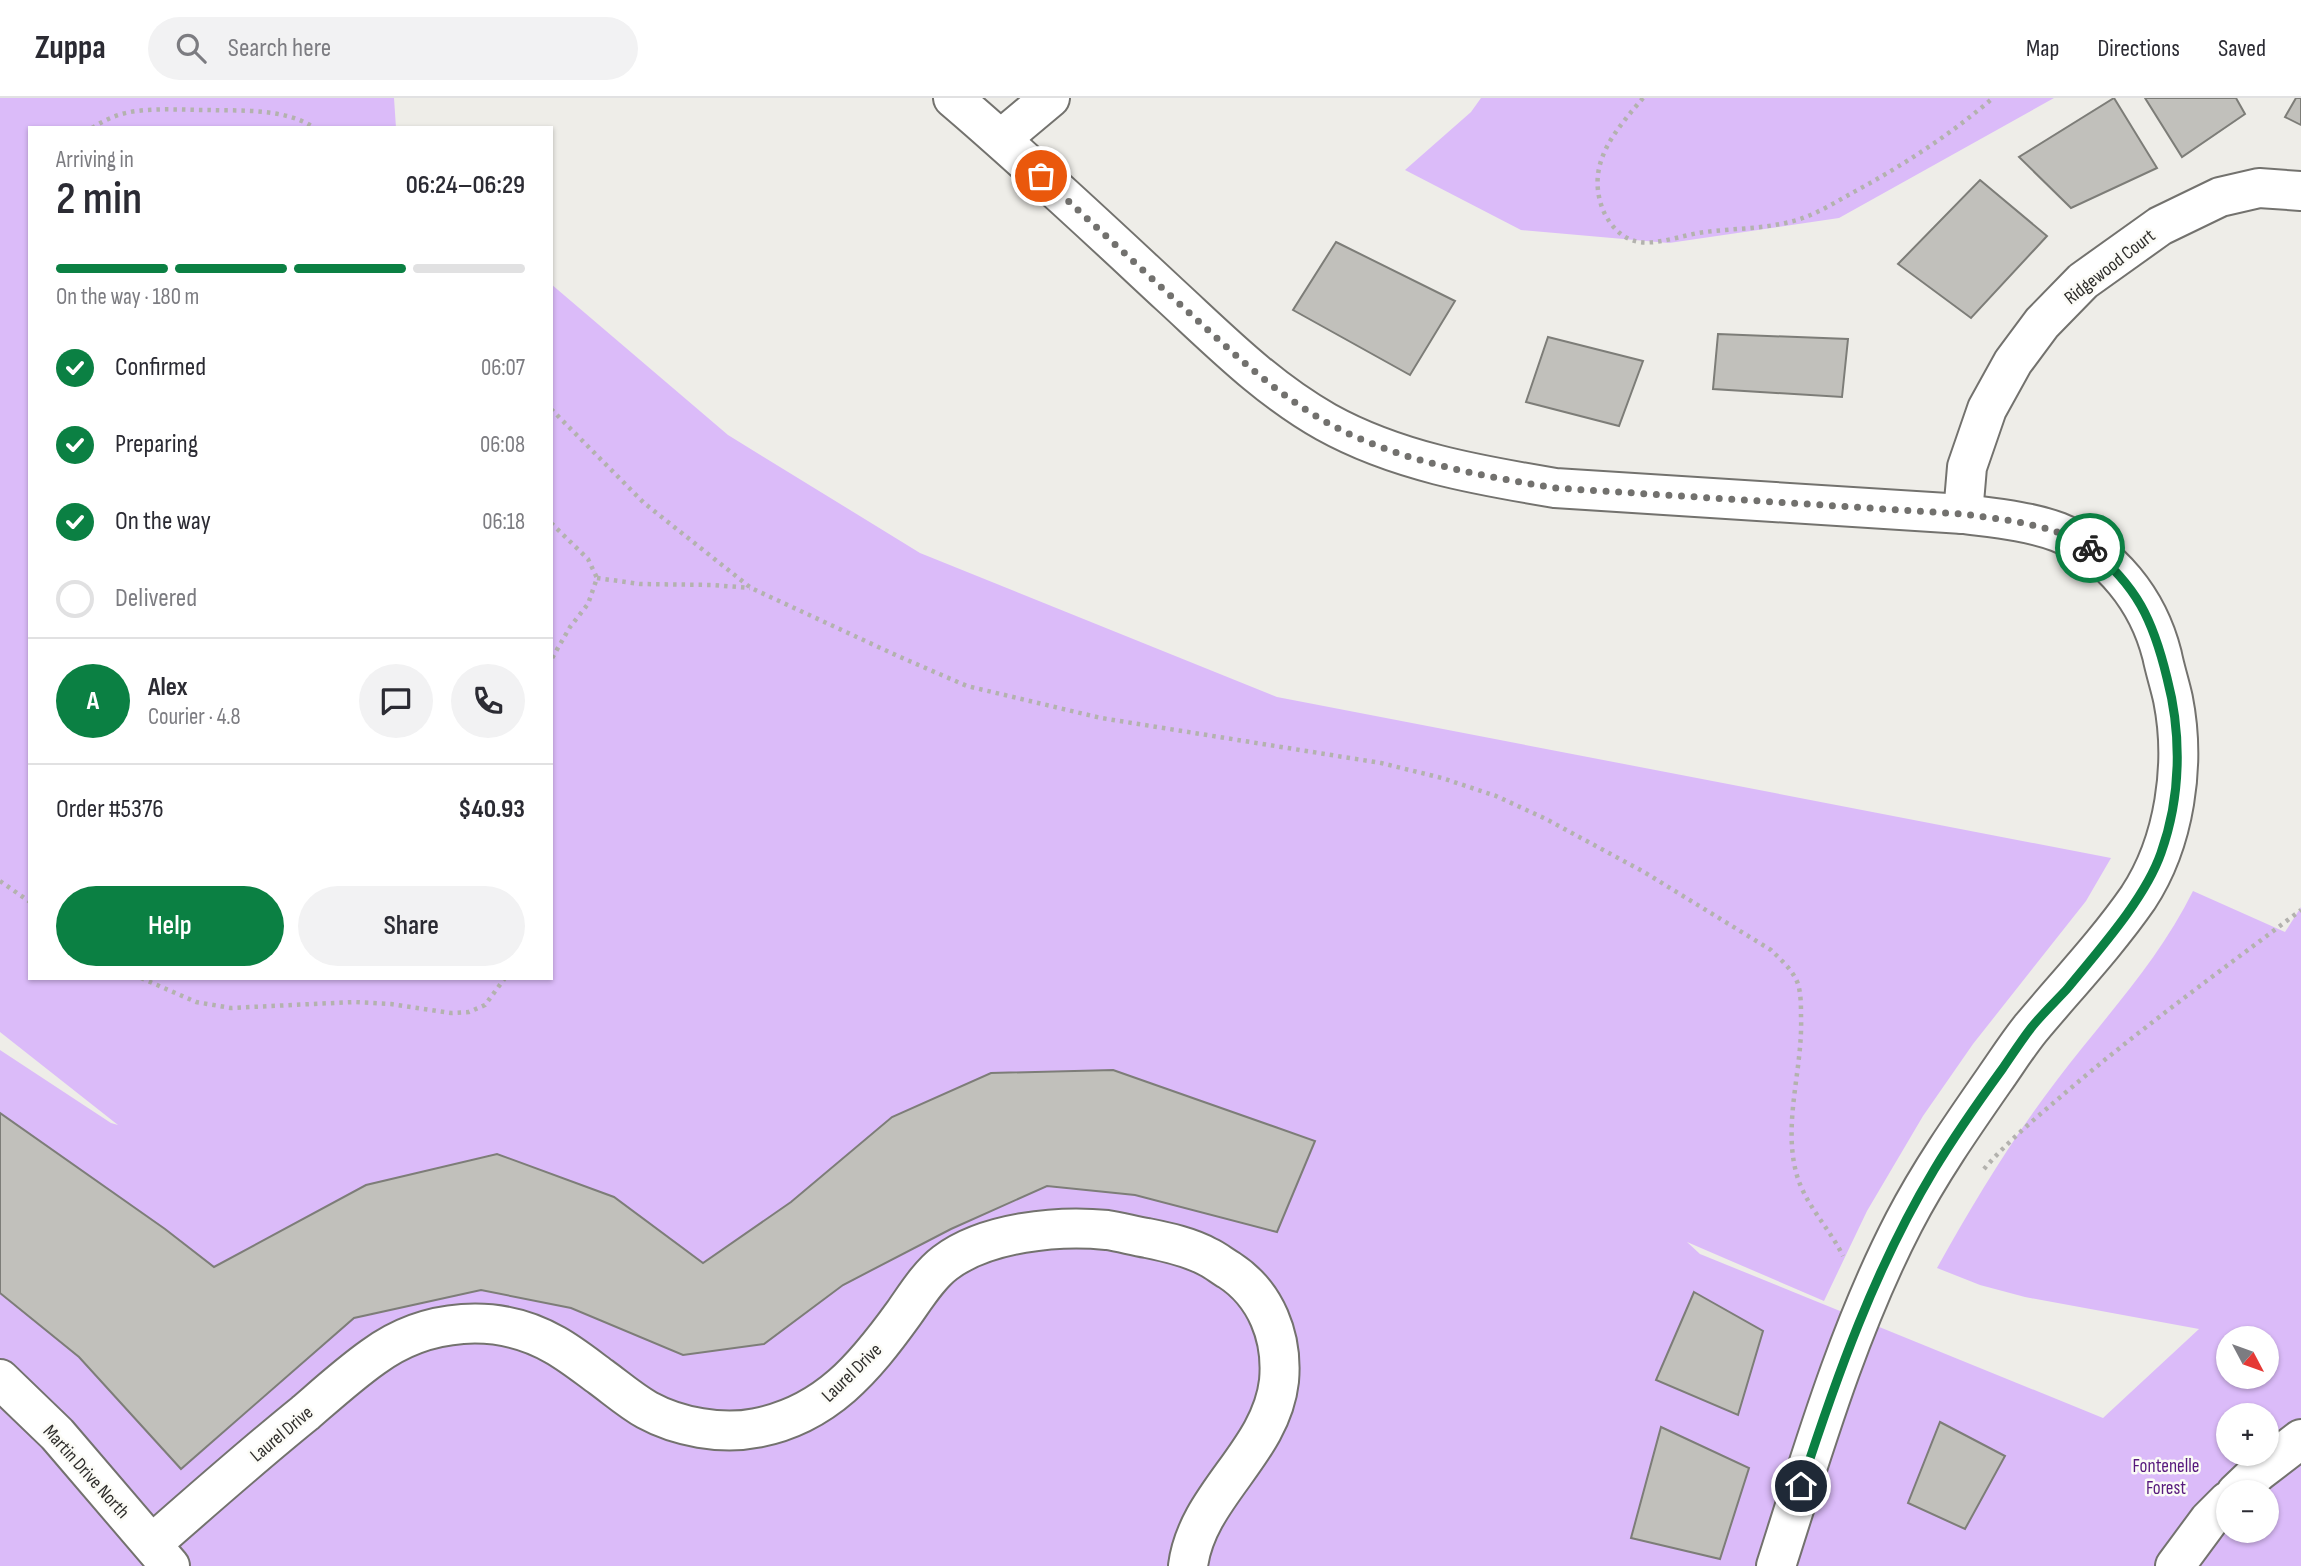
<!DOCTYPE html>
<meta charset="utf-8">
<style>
:root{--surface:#fff;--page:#f2f2f3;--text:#2b2b33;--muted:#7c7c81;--line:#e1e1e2;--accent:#0b8043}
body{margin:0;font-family:"Sofia Sans Condensed",sans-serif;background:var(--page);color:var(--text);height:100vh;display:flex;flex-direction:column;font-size:26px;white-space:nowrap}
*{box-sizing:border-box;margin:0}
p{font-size:23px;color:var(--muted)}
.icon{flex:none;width:38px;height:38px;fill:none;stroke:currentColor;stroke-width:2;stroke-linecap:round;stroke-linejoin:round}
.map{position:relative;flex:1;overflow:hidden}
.drawer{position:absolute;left:28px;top:28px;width:525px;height:854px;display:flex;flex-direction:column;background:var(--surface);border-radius:0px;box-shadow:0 2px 5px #0004}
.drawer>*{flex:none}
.needle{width:46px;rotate:131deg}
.tools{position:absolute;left:2216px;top:1228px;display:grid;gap:14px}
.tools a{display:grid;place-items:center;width:63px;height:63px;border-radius:50%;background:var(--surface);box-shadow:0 2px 5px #0004;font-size:35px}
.pin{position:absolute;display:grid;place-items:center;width:60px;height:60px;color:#fff;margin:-30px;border:4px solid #fff;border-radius:50%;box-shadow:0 2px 7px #0007}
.courier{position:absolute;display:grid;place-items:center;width:70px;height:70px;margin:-35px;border:5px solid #0b8043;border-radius:50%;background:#fff;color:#222;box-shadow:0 2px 9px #0007}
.overview em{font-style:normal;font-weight:600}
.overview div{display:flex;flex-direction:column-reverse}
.overview{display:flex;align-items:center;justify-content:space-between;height:119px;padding:0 28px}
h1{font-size:46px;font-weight:600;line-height:52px}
.bar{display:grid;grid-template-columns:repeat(4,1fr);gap:10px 7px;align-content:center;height:84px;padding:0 28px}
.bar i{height:9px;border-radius:5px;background:var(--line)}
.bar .selected{background:var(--accent)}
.bar p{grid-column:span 4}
.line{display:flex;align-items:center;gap:18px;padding:0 28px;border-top:2px solid var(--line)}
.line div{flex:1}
.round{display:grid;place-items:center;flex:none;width:74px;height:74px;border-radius:37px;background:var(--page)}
ol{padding:0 28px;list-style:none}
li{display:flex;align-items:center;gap:21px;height:77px}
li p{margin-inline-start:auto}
li .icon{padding:7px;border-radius:50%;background:var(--accent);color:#fff;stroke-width:4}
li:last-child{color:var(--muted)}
li i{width:38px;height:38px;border:4px solid var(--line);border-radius:50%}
.primary-button{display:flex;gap:14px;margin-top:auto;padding:14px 28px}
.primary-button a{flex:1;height:80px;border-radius:42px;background:var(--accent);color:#fff;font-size:28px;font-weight:600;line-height:80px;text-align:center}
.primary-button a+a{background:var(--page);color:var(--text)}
header{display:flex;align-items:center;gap:42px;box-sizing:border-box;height:98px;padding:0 35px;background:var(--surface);border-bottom:2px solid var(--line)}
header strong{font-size:33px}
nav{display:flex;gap:38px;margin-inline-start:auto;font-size:24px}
.search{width:490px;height:63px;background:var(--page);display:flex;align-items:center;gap:18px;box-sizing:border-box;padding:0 24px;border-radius:38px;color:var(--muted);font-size:26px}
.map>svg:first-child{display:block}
.green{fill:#dbbbf9;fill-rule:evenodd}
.building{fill:#c1c0bb;stroke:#7d7d78;stroke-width:2}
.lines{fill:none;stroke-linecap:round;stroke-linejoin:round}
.minor-casing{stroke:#73726e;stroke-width:42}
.path{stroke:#b3b2ae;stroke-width:4.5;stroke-dasharray:3.5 5;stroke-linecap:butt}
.minor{stroke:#fff;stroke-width:38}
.done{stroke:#72716e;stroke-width:7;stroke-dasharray:0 12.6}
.route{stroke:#0b8043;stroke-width:9}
.labels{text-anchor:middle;stroke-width:5;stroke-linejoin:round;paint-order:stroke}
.street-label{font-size:19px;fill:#2f2e2c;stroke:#fbfbf6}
.park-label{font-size:19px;fill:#57197d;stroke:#fbfbf6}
</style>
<header>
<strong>Zuppa</strong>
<div class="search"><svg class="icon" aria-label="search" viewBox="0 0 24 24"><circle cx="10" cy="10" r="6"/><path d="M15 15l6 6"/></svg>Search here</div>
<nav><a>Map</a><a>Directions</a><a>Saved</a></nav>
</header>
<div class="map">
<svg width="2301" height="1468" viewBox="0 0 2301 1468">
<rect width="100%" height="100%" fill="#eeede8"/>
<g class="green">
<path d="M0,0h394l2,30h-366v850h521v-694l177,151 192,118 357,144 834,161 -25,43 -113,143 -50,72 -56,95 -43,90 -137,-59 13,12 403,164 96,-89 -174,-32 -45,-12 -43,-17c36,-65 74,-128 120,-188 47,-62 101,-118 136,-189l92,41 16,-25v659h-2301v-516l111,73 7,2 -118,-93zM2228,1241h38v38h-38zM2228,1318h38v38h-38zM2228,1395h38v38h-38z"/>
<path d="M1481,0h573l-215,120 -170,25 -148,-13 -116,-60 66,-58z"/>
</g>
<g class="building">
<path d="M2114,0l43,70 -86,40 -52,-51z"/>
<path d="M2145,0h91l9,16 -63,43z"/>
<path d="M2296,0h5v27l-16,-8z"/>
<path d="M1980,82l67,56 -76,82 -73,-54z"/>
<path d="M1336,144l119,59 -45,74 -117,-65z"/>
<path d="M1718,236l130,5 -6,58 -129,-8z"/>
<path d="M1548,239l95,24 -24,65 -93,-24z"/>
<path d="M1113,972l202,71 -38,91 -142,-37 -88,-9 -96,43 -108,56 -79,59 -81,11 -112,-47 -90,-18 -127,28 -173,151 -102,-112 -79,-64v-180l165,116 49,38 152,-82 131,-31 117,43 89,66 88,-61 101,-85 99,-44z"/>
<path d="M1694,1194l69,39 -25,84 -82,-35z"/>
<path d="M1940,1324l65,34 -40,73 -57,-26z"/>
<path d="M1661,1329l88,41 -29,91 -89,-21z"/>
</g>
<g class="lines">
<g class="minor-casing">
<g id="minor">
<path d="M953,0c74,63 145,130 217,197 49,45 97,94 156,127 70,39 151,53 229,66l408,26c31,4 66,7 95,18 53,21 90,68 104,123 3,15 8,30 11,44 13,65 2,143 -35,199 -32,46 -71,87 -107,130 -13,16 -25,35 -37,52 -32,46 -64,92 -90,142 -56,108 -91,228 -128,344"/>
<path d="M1001,41l49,-41"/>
<path d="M1963,416l4,-47 20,-58 26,-47 29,-39 41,-42 77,-55 60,-29 39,-9 42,3"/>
<path d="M0,1281l57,55 113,132"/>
<path d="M2236,1395l22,-21 43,-33"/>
<path d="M152,1446c50,-44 101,-89 153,-131 22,-19 44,-39 68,-56 53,-39 125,-45 182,-12 16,9 31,21 46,32 15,11 30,24 46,33 31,17 75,25 109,18 70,-13 109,-61 148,-115 12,-17 25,-38 41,-50 41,-31 113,-38 162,-33 14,2 27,6 40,8 20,4 43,9 61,19 7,3 14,9 21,13 37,24 54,67 50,111 -8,72 -82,114 -91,185"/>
<path d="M2175,1468l34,-46 19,-19"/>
</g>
</g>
<g class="path">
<path d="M1643,0c-28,33 -58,66 -40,112 5,12 16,26 29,30 20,8 52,-6 73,-8 32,-4 64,-3 95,-13 18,-6 36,-17 52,-26 50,-27 98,-58 141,-95"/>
<path d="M92,30c14,-9 28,-15 45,-17 24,-3 48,-1 72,-1 35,1 75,-2 106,18"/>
<path d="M551,311l93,94 107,85 149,69 67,29 134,32 280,45 61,15 54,18 50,23 98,53 127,78c10,10 22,20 27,34 3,10 3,22 3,32 2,52 -18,105 -5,156 8,32 33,55 47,84"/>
<path d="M551,425l37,36 9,19 -9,26 -18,23 -19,33"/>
<path d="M597,480l43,6 73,1 37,3"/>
<path d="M0,783l30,21"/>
<path d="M141,880l55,24 35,6 123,-6 37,2 60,9 18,-1 16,-7 20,-27"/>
<path d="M1984,1071c24,-28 53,-52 81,-76 76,-65 157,-123 236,-183"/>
</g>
<use href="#minor" class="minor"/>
</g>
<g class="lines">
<path class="done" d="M1041,78c48,44 96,89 144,133 45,41 88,83 141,113 70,39 151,53 229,66l408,26c43,6 90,10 127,34"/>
<path class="route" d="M1801,1388c35,-108 74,-218 133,-316 21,-35 45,-69 69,-102 9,-13 18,-27 28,-40 11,-14 24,-26 36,-39 31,-38 78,-90 94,-136 20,-56 21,-118 6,-175 -14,-58 -30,-92 -77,-130"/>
</g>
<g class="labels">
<g class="street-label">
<text transform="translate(2109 168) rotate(-38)" y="7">Ridgewood Court</text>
<text transform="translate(851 1274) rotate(-44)" y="7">Laurel Drive</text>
<text transform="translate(281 1335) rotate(-40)" y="7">Laurel Drive</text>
<text transform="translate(87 1373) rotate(48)" y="7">Martin Drive North</text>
</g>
<g class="park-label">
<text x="2166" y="1374">Fontenelle<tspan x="2166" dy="22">Forest</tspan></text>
</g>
</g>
</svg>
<div class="tools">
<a><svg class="needle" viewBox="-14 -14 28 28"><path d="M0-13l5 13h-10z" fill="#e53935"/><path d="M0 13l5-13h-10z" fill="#7c7c81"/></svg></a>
<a>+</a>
<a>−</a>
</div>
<div class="pin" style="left:1041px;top:78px;background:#ea580c"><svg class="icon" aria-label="bag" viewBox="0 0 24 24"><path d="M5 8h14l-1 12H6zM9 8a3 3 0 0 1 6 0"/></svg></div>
<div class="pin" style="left:1801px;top:1388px;background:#1f2937"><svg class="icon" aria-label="home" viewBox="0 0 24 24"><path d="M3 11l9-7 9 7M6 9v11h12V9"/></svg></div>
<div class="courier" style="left:2090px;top:450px"><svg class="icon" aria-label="bike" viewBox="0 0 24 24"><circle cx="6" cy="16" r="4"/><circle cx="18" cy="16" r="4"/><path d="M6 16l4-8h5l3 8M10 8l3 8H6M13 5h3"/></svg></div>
<section class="drawer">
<div class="overview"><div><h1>2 min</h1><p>Arriving in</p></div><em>06:24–06:29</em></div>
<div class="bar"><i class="selected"></i><i class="selected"></i><i class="selected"></i><i></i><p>On the way · 180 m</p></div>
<ol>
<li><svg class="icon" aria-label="check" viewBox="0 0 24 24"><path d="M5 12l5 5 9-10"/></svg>Confirmed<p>06:07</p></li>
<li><svg class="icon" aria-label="check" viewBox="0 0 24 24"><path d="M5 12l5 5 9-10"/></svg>Preparing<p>06:08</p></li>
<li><svg class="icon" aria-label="check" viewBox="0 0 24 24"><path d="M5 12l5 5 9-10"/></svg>On the way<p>06:18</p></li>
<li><i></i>Delivered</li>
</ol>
<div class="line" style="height:126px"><b class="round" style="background:var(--accent);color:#fff">A</b><div><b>Alex</b><p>Courier · 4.8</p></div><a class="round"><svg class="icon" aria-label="chat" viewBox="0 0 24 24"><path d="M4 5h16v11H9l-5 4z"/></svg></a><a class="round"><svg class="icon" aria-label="phone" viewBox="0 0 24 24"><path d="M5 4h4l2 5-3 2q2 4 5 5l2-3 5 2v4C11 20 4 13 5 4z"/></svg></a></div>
<div class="line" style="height:91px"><div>Order #5376</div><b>$40.93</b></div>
<div class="primary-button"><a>Help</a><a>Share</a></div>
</section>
</div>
